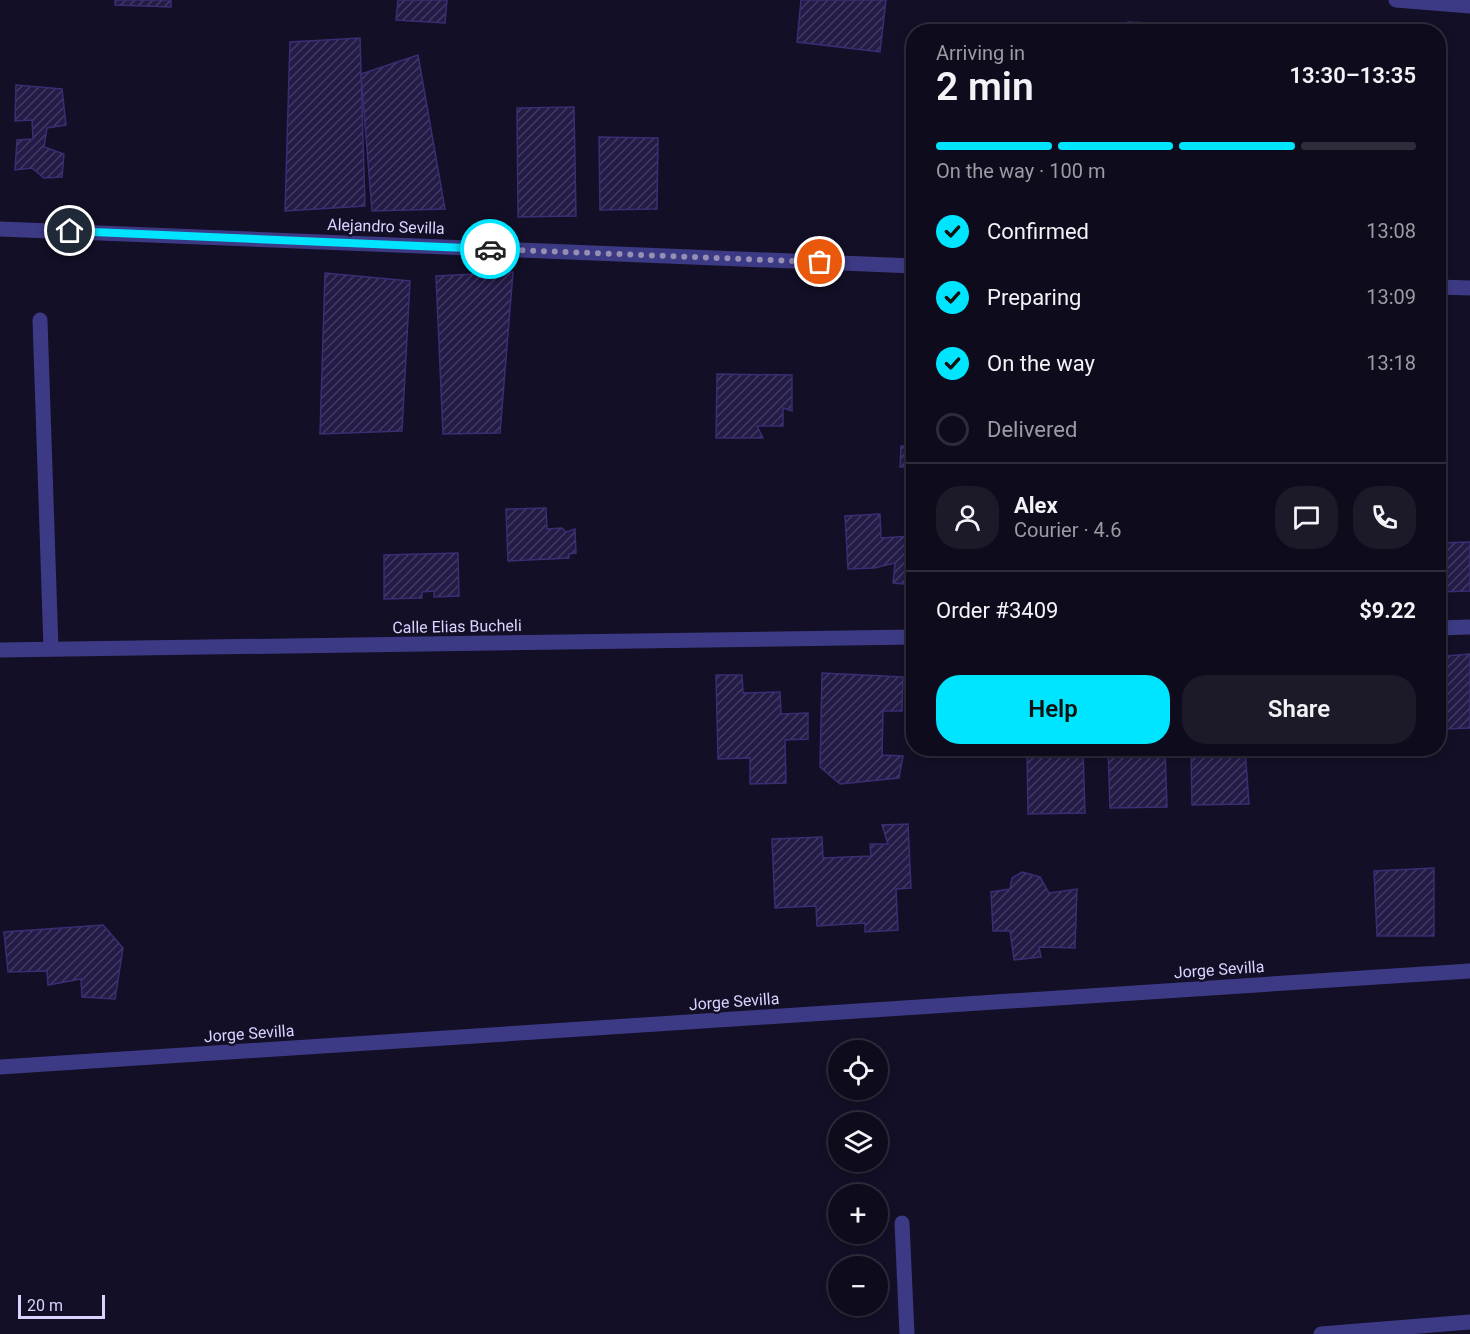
<!DOCTYPE html>
<meta charset="utf-8">
<style>
:root{--surface:#0e0b1c;--page:#1c1929;--text:#f1f3f6;--muted:#9b9ba3;--line:#2e2b3b;--accent:#00e5ff}
body{margin:0;font-family:Roboto,sans-serif;background:var(--page);color:var(--text);height:100vh;display:flex;flex-direction:column;font-size:22px;white-space:nowrap}
*{box-sizing:border-box;margin:0}
p{font-size:20px;color:var(--muted)}
.icon{flex:none;width:33px;height:33px;fill:none;stroke:currentColor;stroke-width:2;stroke-linecap:round;stroke-linejoin:round}
.map{position:relative;flex:1;overflow:hidden}
.sheet{position:absolute;left:906px;top:24px;width:540px;height:732px;display:flex;flex-direction:column;background:var(--surface);border-radius:24px;box-shadow:0 3px 9px #0003,0 0 0 2px var(--line)}
.sheet>*{flex:none}
.tools{position:absolute;left:828px;top:1040px;display:grid;gap:12px}
.tools a{display:grid;place-items:center;width:60px;height:60px;border-radius:50%;background:var(--surface);box-shadow:0 3px 9px #0003,0 0 0 2px var(--line);font-size:30px}
.scale{position:absolute;left:18px;bottom:15px;width:87px;box-sizing:border-box;padding-left:6px;border:3px solid #d9d4ff;border-top:0;font-size:16px;line-height:21px;white-space:nowrap;color:#d9d4ff;-webkit-text-stroke:4px #130f26;paint-order:stroke}
.pin{position:absolute;display:grid;place-items:center;width:51px;height:51px;color:#fff;margin:-26px;border:3px solid #fff;border-radius:50%;box-shadow:0 2px 6px #0007}
.courier{position:absolute;display:grid;place-items:center;width:60px;height:60px;margin:-30px;border:4px solid #00e5ff;border-radius:50%;background:#fff;color:#222;box-shadow:0 2px 8px #0007}
.summary em{font-style:normal;font-weight:600}
.summary div{display:flex;flex-direction:column-reverse}
.summary{display:flex;align-items:center;justify-content:space-between;height:102px;padding:0 30px}
h1{font-size:39px;font-weight:600;line-height:45px}
.bar{display:grid;grid-template-columns:repeat(4,1fr);gap:9px 6px;align-content:center;height:72px;padding:0 30px}
.bar i{height:8px;border-radius:4px;background:var(--line)}
.bar .active{background:var(--accent)}
.bar p{grid-column:span 4}
.line{display:flex;align-items:center;gap:15px;padding:0 30px;border-top:2px solid var(--line)}
.line div{flex:1}
.round{display:grid;place-items:center;flex:none;width:63px;height:63px;border-radius:24px;background:var(--page)}
ol{padding:0 30px;list-style:none}
li{display:flex;align-items:center;gap:18px;height:66px}
li p{margin-inline-start:auto}
li .icon{padding:6px;border-radius:50%;background:var(--accent);color:#111;stroke-width:4}
li:last-child{color:var(--muted)}
li i{width:33px;height:33px;border:3px solid var(--line);border-radius:50%}
.button{display:flex;gap:12px;margin-top:auto;padding:12px 30px}
.button a{flex:1;height:69px;border-radius:24px;background:var(--accent);color:#111;font-size:24px;font-weight:600;line-height:69px;text-align:center}
.button a+a{background:var(--page);color:var(--text)}
.map>svg:first-child{display:block}
.building{fill:url(#building-hatch);stroke:#3b2d73;stroke-width:1.5}
.lines{fill:none;stroke-linecap:round;stroke-linejoin:round}
.minor{stroke:#3d3a85;stroke-width:15}
.done{stroke:#948fb3;stroke-width:6;stroke-dasharray:0 10.8}
.route{stroke:#00e5ff;stroke-width:8}
.labels{text-anchor:middle;stroke-width:5;stroke-linejoin:round;paint-order:stroke}
.street-label{font-size:16px;fill:#d9d4ff;stroke:#130f26}
</style>
<div class="map">
<svg width="1470" height="1334" viewBox="0 0 1470 1334">
<defs>
<pattern id="building-hatch" width="6" height="6" patternUnits="userSpaceOnUse" patternTransform="scale(1.5)"><rect width="6" height="6" fill="#241b47"/><path d="M-1 1l2-2M0 6l6-6M5 7l2-2" fill="none" stroke="#433b63"/></pattern>
</defs>
<rect width="100%" height="100%" fill="#130f26"/>
<g class="building">
<path d="M115,0h56v7l-56,-2z"/>
<path d="M398,0h49l-2,23 -49,-3z"/>
<path d="M801,0h85l-6,52 -83,-10z"/>
<path d="M1128,22l60,3v7h-61z"/>
<path d="M360,38l5,168 -80,5 5,-169z"/>
<path d="M418,55l27,154 -73,2 -11,-137z"/>
<path d="M16,85l46,4 4,36 -19,3 -3,19 20,7 -2,23 -18,1 -12,-10 -17,2 2,-30 16,-1 -1,-19 -17,1z"/>
<path d="M574,107l2,109 -58,1 -1,-109z"/>
<path d="M599,137l59,1 -1,71 -57,1z"/>
<path d="M513,272l-13,161 -57,1 -7,-158z"/>
<path d="M325,273l85,8 -8,150 -82,3z"/>
<path d="M717,374l75,1v36l-9,-3v18h-26l6,12h-47z"/>
<path d="M901,446h13v21h-14z"/>
<path d="M910,485h4v100l-21,-2 2,-20 -21,5 -26,1 -3,-53 35,-2 1,24 32,-2z"/>
<path d="M546,508l1,21 15,-1 4,4 9,-3 1,24 -7,1v4l-61,3 -2,-52z"/>
<path d="M1470,542v49l-32,1v-49z"/>
<path d="M458,553l1,43 -25,1v-6l-12,1v6l-38,1v-44z"/>
<path d="M1470,654v74l-24,1v-73z"/>
<path d="M822,673l81,4 -1,34h-19l-1,44 21,1 -4,22 -59,6 -20,-17z"/>
<path d="M716,675h26l1,18 37,-1 1,22 27,-1v26l-23,1 1,43 -36,1v-26l-32,1z"/>
<path d="M1027,748h56l2,65 -57,1z"/>
<path d="M1108,748h57l2,59 -57,1z"/>
<path d="M1191,748h54l4,56 -57,1z"/>
<path d="M1257,748h96v5l-96,-1z"/>
<path d="M908,824l3,64 -15,1 2,41 -33,2v-9l-48,3 -1,-20 -41,2 -3,-69 50,-2 1,21 48,-2 -1,-12h18l-6,-19z"/>
<path d="M1434,868v68h-57l-3,-65z"/>
<path d="M1022,872l18,5 9,16 28,-4 -2,59 -36,-1 2,10 -27,3 -4,-29h-17l-2,-39 19,-3 2,-11z"/>
<path d="M103,925l20,23 -8,51 -33,-2 -1,-18 -33,6 -1,-14 -39,1 -4,-40z"/>
</g>
<g class="lines">
<g class="minor">
<path d="M1396,0l74,6"/>
<path d="M0,229l914,37"/>
<path d="M1438,287l32,1"/>
<path d="M40,320l11,329"/>
<path d="M1438,628l32,-1"/>
<path d="M0,650l914,-13"/>
<path d="M0,1067l1470,-96"/>
<path d="M902,1223l5,111"/>
<path d="M1321,1334l149,-12"/>
</g>
</g>
<g class="lines">
<path class="done" d="M490,249l330,13"/>
<path class="route" d="M70,231l420,18"/>
</g>
<g class="labels">
<g class="street-label">
<text transform="translate(386 226) rotate(2)" y="6">Alejandro Sevilla</text>
<text transform="translate(457 626) rotate(-1)" y="6">Calle Elias Bucheli</text>
<text transform="translate(1219 969) rotate(-4)" y="6">Jorge Sevilla</text>
<text transform="translate(734 1001) rotate(-4)" y="6">Jorge Sevilla</text>
<text transform="translate(249 1033) rotate(-4)" y="6">Jorge Sevilla</text>
</g>
</g>
</svg>
<div class="tools">
<a><svg class="icon" aria-label="locate" viewBox="0 0 24 24"><circle cx="12" cy="12" r="6"/><path d="M12 2v4M12 18v4M2 12h4M18 12h4"/></svg></a>
<a><svg class="icon" aria-label="layers" viewBox="0 0 24 24"><path d="M12 4l9 5-9 5-9-5zM3 14l9 5 9-5"/></svg></a>
<a>+</a>
<a>−</a>
</div>
<div class="scale">20 m</div>
<div class="pin" style="left:820px;top:262px;background:#ea580c"><svg class="icon" aria-label="bag" viewBox="0 0 24 24"><path d="M5 8h14l-1 12H6zM9 8a3 3 0 0 1 6 0"/></svg></div>
<div class="pin" style="left:70px;top:231px;background:#1f2937"><svg class="icon" aria-label="home" viewBox="0 0 24 24"><path d="M3 11l9-7 9 7M6 9v11h12V9"/></svg></div>
<div class="courier" style="left:490px;top:249px"><svg class="icon" aria-label="car" viewBox="0 0 24 24"><path d="M5 17H2v-5l4-1 3-4h7l3 4 3 1v5h-3M9 17h6M6 11h13"/><circle cx="7" cy="17" r="2"/><circle cx="17" cy="17" r="2"/></svg></div>
<section class="sheet">
<div class="summary"><div><h1>2 min</h1><p>Arriving in</p></div><em>13:30–13:35</em></div>
<div class="bar"><i class="active"></i><i class="active"></i><i class="active"></i><i></i><p>On the way · 100 m</p></div>
<ol>
<li><svg class="icon" aria-label="check" viewBox="0 0 24 24"><path d="M5 12l5 5 9-10"/></svg>Confirmed<p>13:08</p></li>
<li><svg class="icon" aria-label="check" viewBox="0 0 24 24"><path d="M5 12l5 5 9-10"/></svg>Preparing<p>13:09</p></li>
<li><svg class="icon" aria-label="check" viewBox="0 0 24 24"><path d="M5 12l5 5 9-10"/></svg>On the way<p>13:18</p></li>
<li><i></i>Delivered</li>
</ol>
<div class="line" style="height:108px"><a class="round"><svg class="icon" aria-label="person" viewBox="0 0 24 24"><circle cx="12" cy="8" r="4"/><path d="M4 21q1-7 8-7t8 7"/></svg></a><div><b>Alex</b><p>Courier · 4.6</p></div><a class="round"><svg class="icon" aria-label="chat" viewBox="0 0 24 24"><path d="M4 5h16v11H9l-5 4z"/></svg></a><a class="round"><svg class="icon" aria-label="phone" viewBox="0 0 24 24"><path d="M5 4h4l2 5-3 2q2 4 5 5l2-3 5 2v4C11 20 4 13 5 4z"/></svg></a></div>
<div class="line" style="height:78px"><div>Order #3409</div><b>$9.22</b></div>
<div class="button"><a>Help</a><a>Share</a></div>
</section>
</div>
